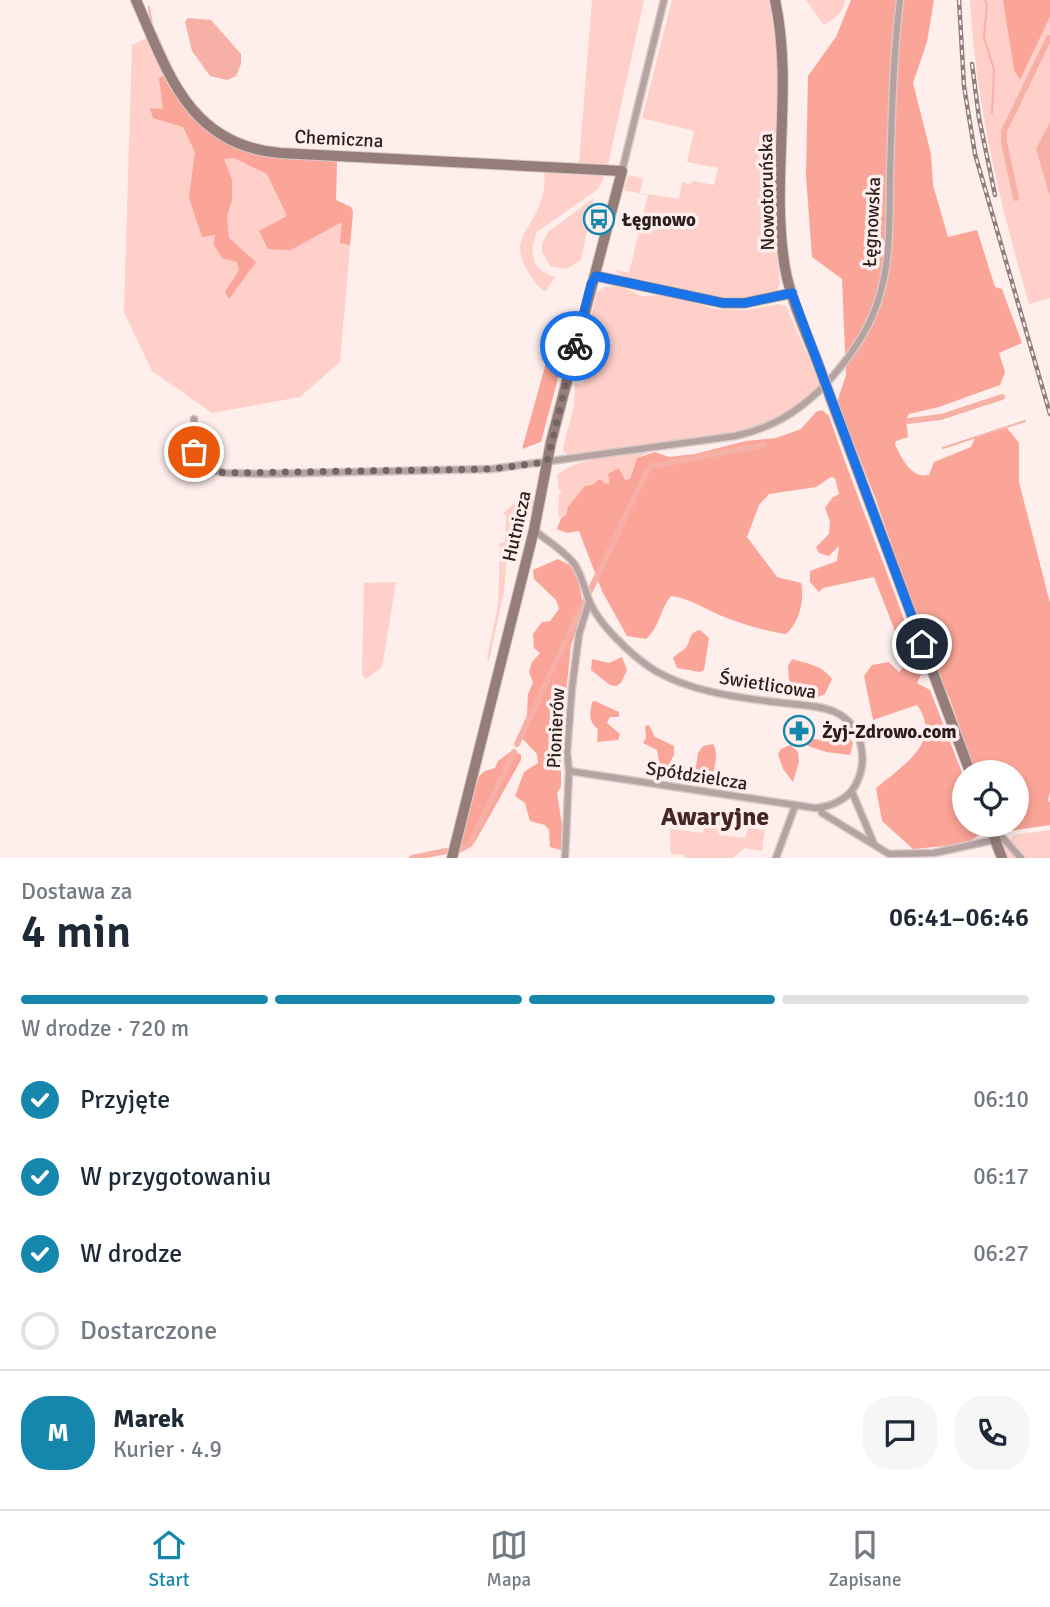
<!DOCTYPE html>
<html lang="pl">
<meta charset="utf-8">
<style>
:root{--surface:#fff;--page:#f6f6f7;--text:#1f2937;--muted:#747a83;--line:#e0e1e3;--accent:#1587ac}
body{margin:0;font-family:Signika,sans-serif;background:var(--page);color:var(--text);height:100vh;display:flex;flex-direction:column;font-size:26px;white-space:nowrap}
*{box-sizing:border-box;margin:0}
p{font-size:23px;color:var(--muted)}
.icon{flex:none;width:38px;height:38px;fill:none;stroke:currentColor;stroke-width:2;stroke-linecap:round;stroke-linejoin:round}
.map{position:relative;height:858px;overflow:hidden}
.drawer{display:flex;flex-direction:column;background:var(--surface);flex:1}
.drawer>*{flex:none}
.controls{position:absolute;left:952px;top:760px;display:grid;gap:14px}
.controls a{display:grid;place-items:center;width:77px;height:77px;border-radius:50%;background:var(--surface);box-shadow:0 4px 10px #0003;font-size:35px}
.pin{position:absolute;display:grid;place-items:center;width:60px;height:60px;color:#fff;margin:-30px;border:4px solid #fff;border-radius:50%;box-shadow:0 2px 7px #0007}
.courier{position:absolute;display:grid;place-items:center;width:70px;height:70px;margin:-35px;border:5px solid #1a73e8;border-radius:50%;background:#fff;color:#222;box-shadow:0 2px 9px #0007}
.overview em{font-style:normal;font-weight:600}
.overview div{display:flex;flex-direction:column-reverse}
.overview{display:flex;align-items:center;justify-content:space-between;height:119px;padding:0 21px}
h1{font-size:46px;font-weight:600;line-height:52px}
.bar{display:grid;grid-template-columns:repeat(4,1fr);gap:10px 7px;align-content:center;height:84px;padding:0 21px}
.bar i{height:9px;border-radius:5px;background:var(--line)}
.bar .selected{background:var(--accent)}
.bar p{grid-column:span 4}
.line{display:flex;align-items:center;gap:18px;padding:0 21px;border-top:2px solid var(--line)}
.line div{flex:1}
.round{display:grid;place-items:center;flex:none;width:74px;height:74px;border-radius:28px;background:var(--page)}
ol{padding:0 21px;list-style:none}
li{display:flex;align-items:center;gap:21px;height:77px}
li p{margin-inline-start:auto}
li .icon{padding:7px;border-radius:50%;background:var(--accent);color:#fff;stroke-width:4}
li:last-child{color:var(--muted)}
li i{width:38px;height:38px;border:4px solid var(--line);border-radius:50%}
.tabs{display:flex;justify-content:space-around;align-items:center;height:98px;border-top:2px solid var(--line);background:var(--surface);font-size:19px;color:var(--muted)}
.tabs a{display:grid;justify-items:center;gap:4px}
.tabs .selected{color:var(--accent)}
.map>svg:first-child{display:block}
.green{fill:#fed0c9}
.forest{fill:#fba498}
.water{fill:#f7b0a6}
.lines{fill:none;stroke-linecap:round;stroke-linejoin:round}
.stream{stroke:#f7b0a6;stroke-width:2}
.canal{stroke:#f7b0a6;stroke-width:6}
.street-casing{stroke:#d8c8c6;stroke-width:9}
.secondary-casing{stroke:#d8c8c6;stroke-width:12}
.street{stroke:#b4a3a1;stroke-width:6}
.secondary{stroke:#957d7a;stroke-width:10}
.rail-casing{stroke:#8f807e;stroke-width:4.5}
.rail{stroke:#feeeec;stroke-width:2;stroke-dasharray:5;stroke-linecap:butt}
.secondary-bridge-casing{stroke:#d8c8c6;stroke-width:12;stroke-linecap:butt}
.secondary-bridge{stroke:#957d7a;stroke-width:10}
.done{stroke:#746664;stroke-width:7;stroke-dasharray:0 12.6}
.route{stroke:#1a73e8;stroke-width:9}
.labels{text-anchor:middle;stroke-width:7;stroke-linejoin:round;paint-order:stroke}
.street-label{font-size:19px;fill:#2a1d1b;stroke:#feeeec}
.poi-label{font-size:19px;font-weight:bold;fill:#2a1d1b;stroke:#feeeec;text-anchor:start}
.district-label{font-size:26px;font-weight:bold;fill:#432723;stroke:#feeeec}
</style>
<div class="map">
<svg width="1050" height="858" viewBox="0 0 1050 858">
<rect width="100%" height="100%" fill="#feeeec"/>
<g class="green">
<path d="M592,0h52l-36,165 -29,-2z"/>
<path d="M672,0h97l9,54 -4,167 6,62 -4,10 -42,7 -66,-12 -1,-3 -46,-10 -7,-6 15,4 19,-78 -24,-5 4,-15 15,4 -3,14 39,6 3,-17 8,2 4,-3 20,4 4,-17 -31,-6 7,-31 -52,-13z"/>
<path d="M806,0h39c-1,13 -11,19 -21,25z"/>
<path d="M970,0h33l11,70 6,10 30,-63v281l-21,6c-29,-102 -53,-197 -59,-304z"/>
<path d="M147,38c19,48 46,99 99,113 29,7 62,6 91,9l-1,40 15,7 2,5 -13,150 -40,35 -88,16 -60,-42 -28,-59 8,-267z"/>
<path d="M545,169l61,3 -8,17 -61,43c-9,22 -5,38 18,45l-9,14c-8,-3 -11,-9 -15,-15 -25,-36 0,-44 10,-75 4,-10 3,-21 4,-32z"/>
<path d="M594,198l-13,62 -15,9 -16,-3 -8,-14v-8l6,-12z"/>
<path d="M619,286l23,10 24,-1 49,14 33,1 31,-6 7,2 35,80c-16,15 -35,31 -57,39 -55,20 -131,23 -190,31l-9,-3 -2,-5 11,-42 1,-23 7,2 3,-5 -9,-1 21,-87 7,-5z"/>
<path d="M649,452l-12,6 -7,21 -5,2 -6,-13 -8,15 -43,24 -2,8 -8,2 1,-23 3,-4h-3l-2,-15c23,-19 62,-18 92,-23z"/>
<path d="M534,498v12l-11,-3 -4,17h-3l-1,4 6,2 -7,1 -7,19 -3,42 -15,69 -2,-4 11,-52 2,-62h5l1,-28 -3,-2 13,-11z"/>
<path d="M396,582l-14,85 -16,12 -4,-4 2,-92z"/>
<path d="M705,819l17,2 -2,14 25,3 3,-10 17,2 -3,21 -18,-3 -11,10h-48l-1,-3 -13,-1 -1,-25 33,4z"/>
<path d="M1050,830v28h-43l-4,-13 12,-10z"/>
</g>
<g class="forest">
<path d="M851,0h83l-7,42 -14,41 18,71 2,31 15,52 29,-7 18,57 7,2 20,54 -23,10 6,19 -5,13 -61,22 -30,7 -3,5 2,18 -12,4 -1,4c7,13 16,34 34,30l5,-13 37,-15 4,-9 32,-10 12,15v39l31,121v189l-2,8 2,3v22l-40,6 -10,-7h17v-52h-42c-14,-35 -21,-73 -41,-104l-59,-171 -38,-95 9,-27 -4,-96 -30,-22 -6,-81 2,-100 28,-39z"/>
<path d="M1003,0h47v17l-30,63 -6,-10z"/>
<path d="M163,76c47,82 90,76 174,84l-1,40 15,7 2,5 -3,33 -10,-2 2,-21 -51,28 -23,-1 -9,-18 28,-15 -20,-42 -33,-16 -10,1 8,21v20l-5,16 2,22 27,24 -27,37 -4,-7 14,-22 -2,-8 -15,-4 -8,-13 1,-10 -13,2 -13,-39 6,-46 -12,-25 -30,-9 -3,-10 13,1 -4,-31z"/>
<path d="M551,345l15,3 -25,94 -19,7z"/>
<path d="M822,410l7,6c29,86 65,169 93,256l-5,11 13,7 34,88v46h16l-1,11 -11,8 -12,2 -43,4 -31,-28 -6,-33c26,-22 68,-46 41,-83l-44,15 -9,-44 8,-11 17,-3 10,10 8,-9v-8l-9,-16 -24,-62 -51,11 -4,4 -9,-10v-11l27,-10 2,-15 -10,10 -10,-3 -3,-6 13,-13 1,-13 -5,-13 7,-10 7,-4 -4,-16 -4,-1 -15,10 -47,7 -10,11 -12,32 30,40 24,6c4,16 -2,41 -15,51 -24,-3 -58,-14 -79,-25 -13,-6 -21,-11 -36,-13 -12,15 -10,29 -25,43l-19,-3 -25,-45 -23,-60 -12,2 -10,-4 4,-11 5,-3 2,-8 17,-21 7,-1 8,-6 5,5 5,-1 -2,-9 11,-6 6,12 5,-1 7,-21 18,-6 14,5 26,-3 51,-13 30,-3 25,-9 15,-17z"/>
<path d="M558,559l13,7 7,12 6,31 -13,36 -10,95v47l-4,6 5,32 -1,25 -11,-3 -1,-17 -4,-5 -15,-4 -5,-18 -10,-7 9,-24 14,-9 -1,-9 -18,-19 8,-20 1,-21 5,-11 -4,-11 3,-10 8,-9 -6,-5 -1,-14 9,-12 8,-1 9,-12 -3,-9 -22,-21 -1,-9z"/>
<path d="M700,630l9,8 -5,32 -4,2 -23,-4 -4,-10c4,-5 11,-7 14,-12 5,-8 1,-13 13,-16z"/>
<path d="M622,657l5,13 -6,13 -5,3 -6,-1 -19,-15 1,-11 17,4z"/>
<path d="M792,659c16,5 30,6 40,20l-7,15 -7,3 -11,-9 -13,6 -4,-2 -2,-26z"/>
<path d="M595,701l24,11v5h-9l-3,6 13,11 -2,6 -21,2 1,-13c-10,-8 -8,-15 -6,-27z"/>
<path d="M649,725l6,12 19,9v9l-7,13h-7l-3,-18 -14,-7 3,-5 -1,-12z"/>
<path d="M845,730l8,13 -3,12 -24,-3 -18,-6v-5l5,-2 19,2 7,-10z"/>
<path d="M713,744c7,10 0,29 -3,41l-10,2 -6,-7 4,-27 5,-7z"/>
<path d="M790,745l8,7 1,10 -6,20 -10,-13 -5,-15 3,-5z"/>
<path d="M510,752l11,2v6l-46,82 -7,6 -7,-4 18,-68 6,-5 10,-3 3,-7z"/>
</g>
<g class="water">
<path d="M188,18l23,2 30,34v10l-5,12 -9,4 -17,-4 -18,-25 -7,-29z"/>
<path d="M1050,122v75l-14,-48z"/>
</g>
<g class="lines">
<g class="stream">
<path d="M985,0l2,4 -3,33 10,33 -2,43"/>
<path d="M149,7l3,18 18,40"/>
<path d="M943,448l82,-27"/>
</g>
<g class="canal">
<path d="M1016,198l-12,-56v-11l45,-93"/>
<path d="M908,421l33,-4 61,-20"/>
<path d="M590,591l57,-120 4,-5 112,-21"/>
<path d="M517,744l68,-143"/>
<path d="M459,850l11,-6 44,-92"/>
<path d="M412,858l34,-7"/>
</g>
<g class="street-casing">
<g id="street">
<path d="M622,171l42,-171"/>
<path d="M194,419v33l10,16 21,5 37,1 230,-5 243,-33c36,-8 60,-22 87,-48 23,-24 44,-52 55,-84 15,-43 12,-89 13,-133 2,-57 3,-115 10,-171"/>
<path d="M534,530c13,11 31,21 41,35 7,11 9,23 14,35 9,24 43,56 65,70 37,22 86,28 129,33 17,2 36,2 52,9 28,13 34,49 20,74 -8,14 -25,21 -40,22l-246,-37"/>
<path d="M852,792l22,52"/>
<path d="M821,808l1,5 67,41 45,-1 69,-15 18,20"/>
<path d="M565,858l4,-87 -2,-19 5,-64 7,-54 10,-32"/>
<path d="M776,858l19,-52"/>
</g>
</g>
<g class="secondary-casing">
<g id="secondary">
<path d="M136,0c32,73 53,145 144,153l342,18 -71,271 -17,88 -82,328"/>
<path d="M775,0c19,88 -5,179 10,268 6,34 23,68 35,101"/>
<path d="M596,276l127,27h22l47,-10"/>
<path d="M831,399l139,373"/>
<path d="M989,824l13,34"/>
</g>
</g>
<use href="#street" class="street"/>
<use href="#secondary" class="secondary"/>
<g class="rail-casing">
<g id="rail">
<path d="M959,0l5,86 11,68 75,260"/>
<path d="M972,64l7,54 16,77"/>
</g>
</g>
<use href="#rail" class="rail"/>
<g class="secondary-bridge-casing">
<path id="secondary-bridge" d="M820,369l11,30"/>
</g>
<use href="#secondary-bridge" class="secondary-bridge"/>
</g>
<g class="lines">
<path class="done" d="M194,452l10,16 21,5 267,-4 55,-7 28,-116"/>
<path class="route" d="M575,346l16,-62 5,-8 127,27h22l47,-10 130,351"/>
</g>
<defs>
<g id="bus-ring" transform="scale(1.575)"><circle r="9.5" fill="#feeeec" stroke="#1587ac" stroke-width="1.5"/><path d="M-5-6H5V4H4V6H2V4H-2V6H-4V4H-5ZM-3.5-4V0h7V-4ZM-3.5 1.2v1.5H-2V1.2ZM2 1.2v1.5H3.5V1.2Z" fill="#1587ac"/></g>
<g id="pharmacy-ring" transform="scale(1.575)"><circle r="9.5" fill="#feeeec" stroke="#1587ac" stroke-width="1.5"/><path d="M-2-6h4v4h4v4h-4v4h-4v-4h-4v-4h4Z" fill="#1587ac"/></g>
</defs>
<g fill-rule="evenodd">
<use href="#bus-ring" x="599" y="219"/>
<use href="#pharmacy-ring" x="799" y="731"/>
</g>
<g class="labels">
<g class="street-label">
<text transform="translate(339 138) rotate(3)" y="7">Chemiczna</text>
<text transform="translate(766 192) rotate(-91)" y="7">Nowotoruńska</text>
<text transform="translate(871 222) rotate(-87)" y="7">Łęgnowska</text>
<text transform="translate(516 526) rotate(-77)" y="7">Hutnicza</text>
<text transform="translate(768 684) rotate(9)" y="7">Świetlicowa</text>
<text transform="translate(555 728) rotate(-87)" y="7">Pionierów</text>
<text transform="translate(697 775) rotate(9)" y="7">Spółdzielcza</text>
</g>
<g class="poi-label">
<text x="622" y="226">Łęgnowo</text>
<text x="822" y="738">Żyj-Zdrowo.com</text>
</g>
<g class="district-label">
<text x="715" y="825">Awaryjne</text>
</g>
</g>
</svg>
<div class="controls">
<a><svg class="icon" aria-label="locate" viewBox="0 0 24 24"><circle cx="12" cy="12" r="6"/><path d="M12 2v4M12 18v4M2 12h4M18 12h4"/></svg></a>
</div>
<div class="pin" style="left:194px;top:452px;background:#ea580c"><svg class="icon" aria-label="bag" viewBox="0 0 24 24"><path d="M5 8h14l-1 12H6zM9 8a3 3 0 0 1 6 0"/></svg></div>
<div class="pin" style="left:922px;top:644px;background:#1f2937"><svg class="icon" aria-label="home" viewBox="0 0 24 24"><path d="M3 11l9-7 9 7M6 9v11h12V9"/></svg></div>
<div class="courier" style="left:575px;top:346px"><svg class="icon" aria-label="bike" viewBox="0 0 24 24"><circle cx="6" cy="16" r="4"/><circle cx="18" cy="16" r="4"/><path d="M6 16l4-8h5l3 8M10 8l3 8H6M13 5h3"/></svg></div>
</div>
<section class="drawer">
<div class="overview"><div><h1>4 min</h1><p>Dostawa za</p></div><em>06:41–06:46</em></div>
<div class="bar"><i class="selected"></i><i class="selected"></i><i class="selected"></i><i></i><p>W drodze · 720 m</p></div>
<ol>
<li><svg class="icon" aria-label="check" viewBox="0 0 24 24"><path d="M5 12l5 5 9-10"/></svg>Przyjęte<p>06:10</p></li>
<li><svg class="icon" aria-label="check" viewBox="0 0 24 24"><path d="M5 12l5 5 9-10"/></svg>W przygotowaniu<p>06:17</p></li>
<li><svg class="icon" aria-label="check" viewBox="0 0 24 24"><path d="M5 12l5 5 9-10"/></svg>W drodze<p>06:27</p></li>
<li><i></i>Dostarczone</li>
</ol>
<div class="line" style="height:126px"><b class="round" style="background:var(--accent);color:#fff">M</b><div><b>Marek</b><p>Kurier · 4.9</p></div><a class="round"><svg class="icon" aria-label="chat" viewBox="0 0 24 24"><path d="M4 5h16v11H9l-5 4z"/></svg></a><a class="round"><svg class="icon" aria-label="phone" viewBox="0 0 24 24"><path d="M5 4h4l2 5-3 2q2 4 5 5l2-3 5 2v4C11 20 4 13 5 4z"/></svg></a></div>
</section>
<nav class="tabs">
<a class="selected"><svg class="icon" aria-label="home" viewBox="0 0 24 24"><path d="M3 11l9-7 9 7M6 9v11h12V9"/></svg>Start</a>
<a><svg class="icon" aria-label="map" viewBox="0 0 24 24"><path d="M3 6l6-2 6 2 6-2v14l-6 2-6-2-6 2zM9 4v14M15 6v14"/></svg>Mapa</a>
<a><svg class="icon" aria-label="saved" viewBox="0 0 24 24"><path d="M7 4h10v16l-5-4-5 4z"/></svg>Zapisane</a>
</nav>
